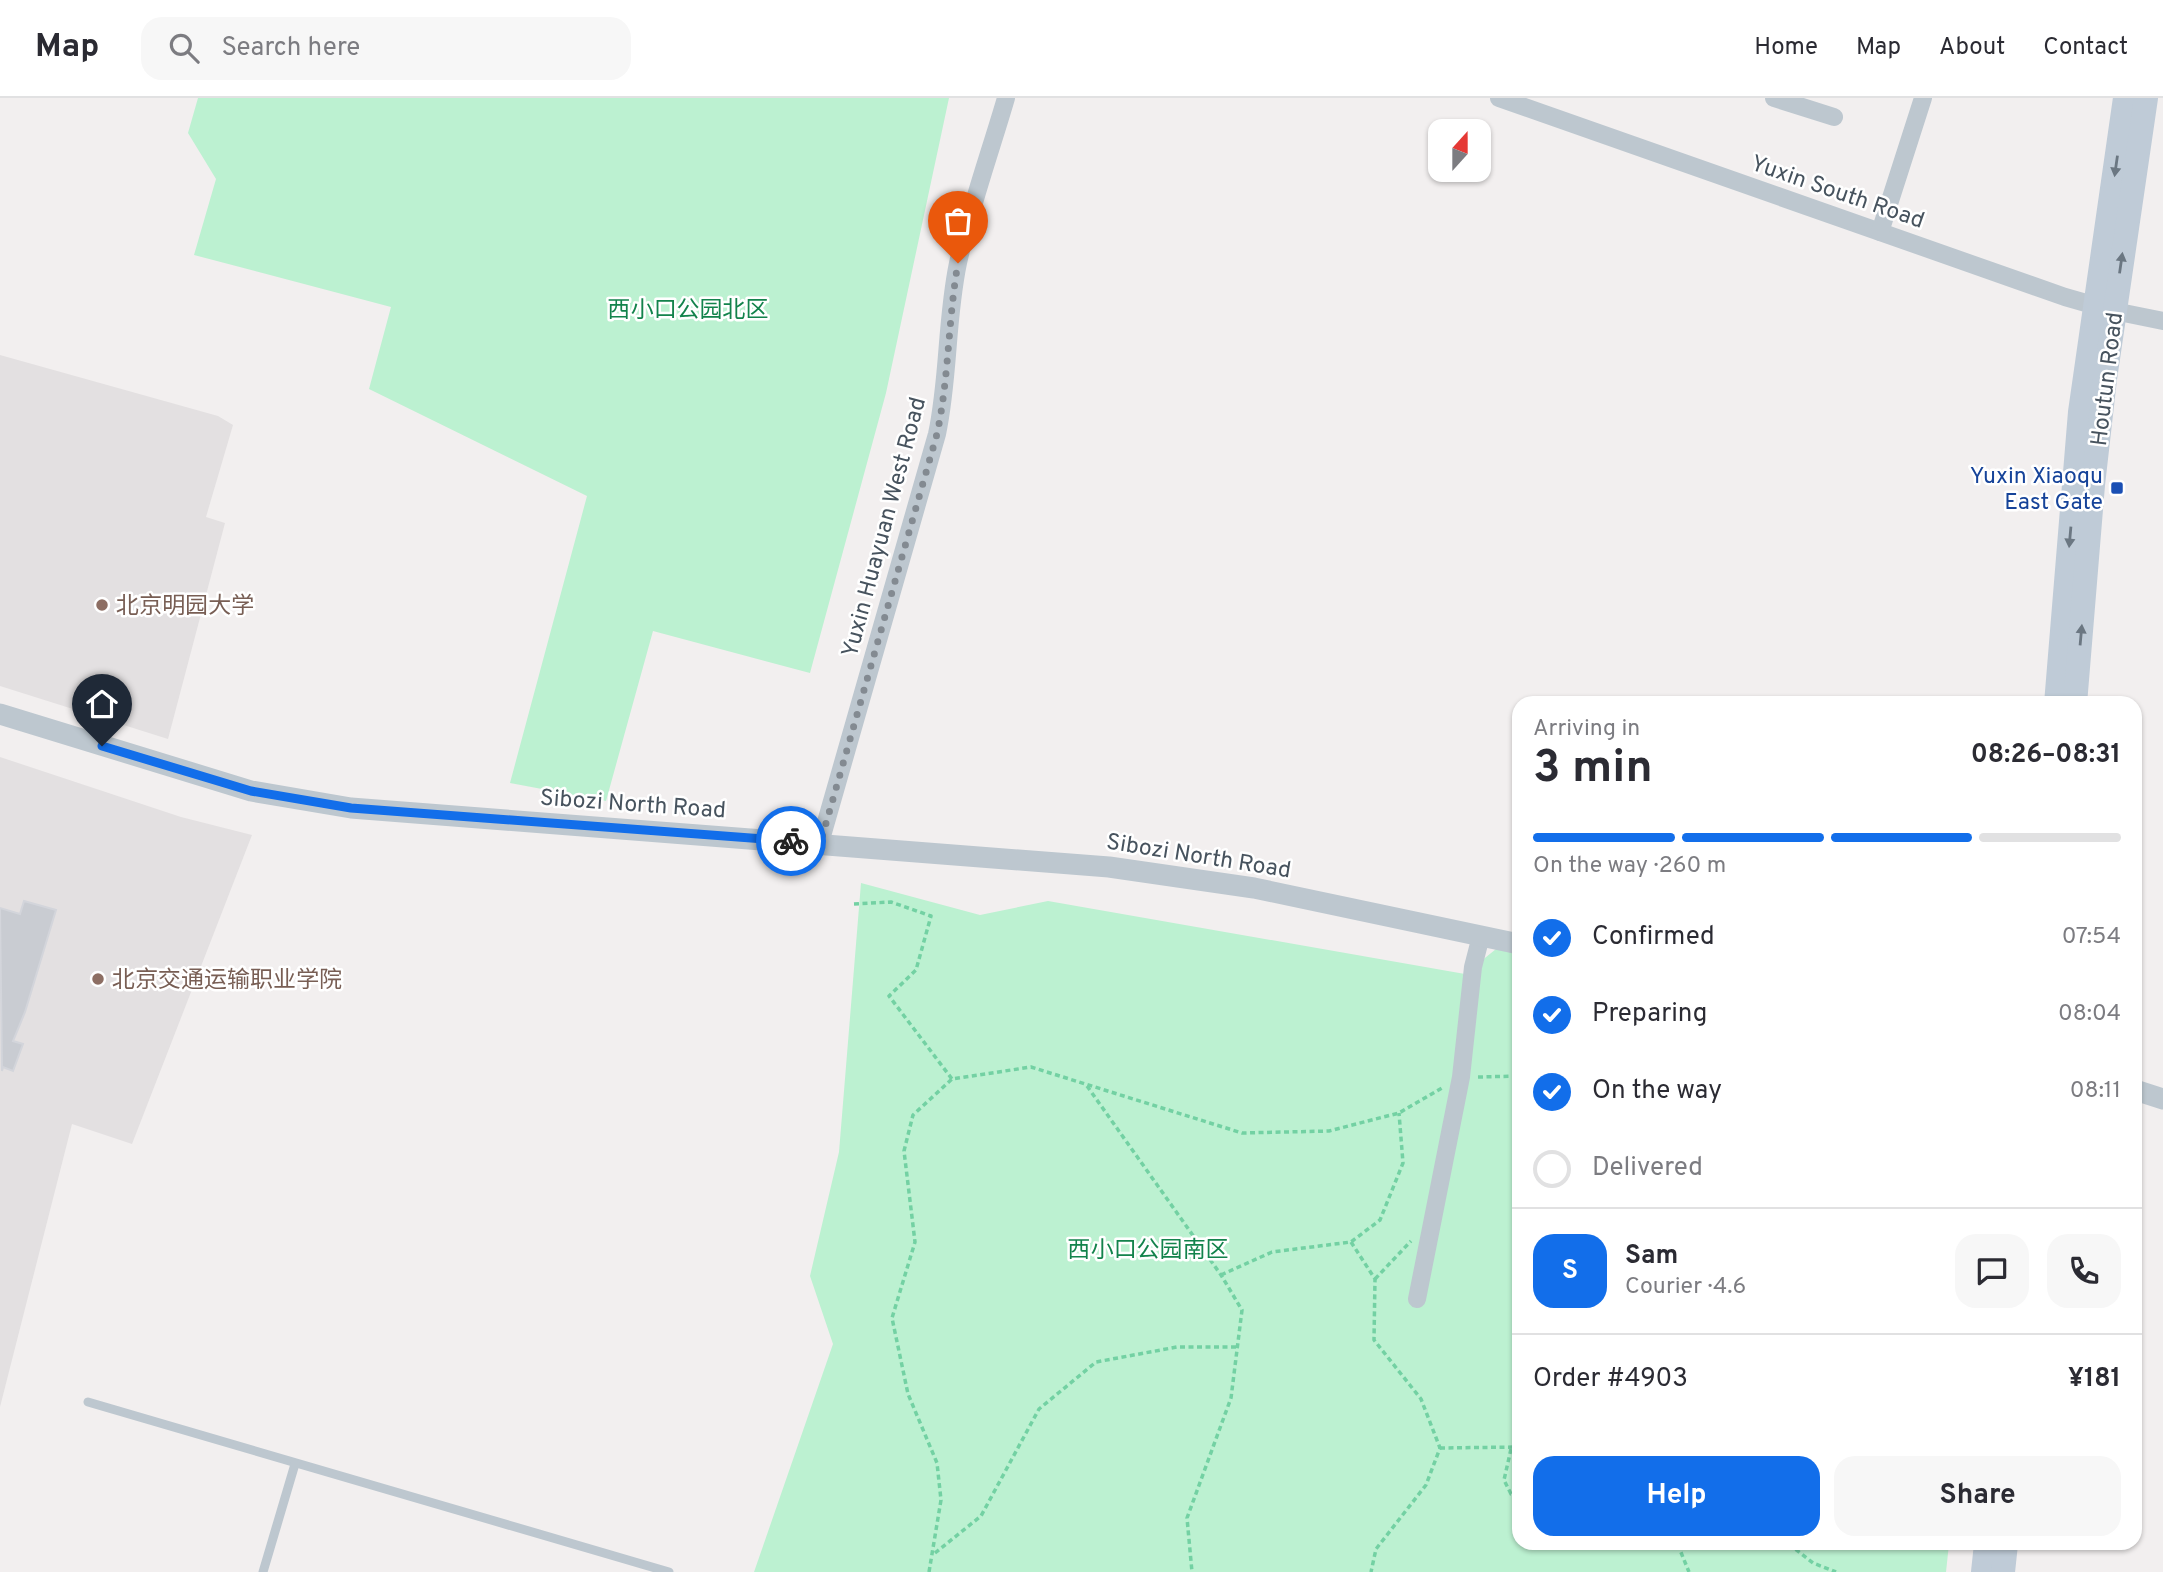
<!DOCTYPE html>
<meta charset="utf-8">
<style>
:root{--surface:#fff;--page:#f7f7f7;--text:#2b2b33;--muted:#7c7c81;--line:#e1e1e2;--accent:#126eea}
body{margin:0;font-family:Overpass,"Noto Sans SC",sans-serif;background:var(--page);color:var(--text);height:100vh;display:flex;flex-direction:column;font-size:26px;white-space:nowrap}
*{box-sizing:border-box;margin:0}
p{font-size:23px;color:var(--muted)}
.icon{flex:none;width:38px;height:38px;fill:none;stroke:currentColor;stroke-width:2;stroke-linecap:round;stroke-linejoin:round}
.map{position:relative;flex:1;overflow:hidden}
.sheet{position:absolute;left:1512px;top:598px;width:630px;height:854px;display:flex;flex-direction:column;background:var(--surface);border-radius:21px;box-shadow:0 2px 5px #0004}
.sheet>*{flex:none}
.needle{width:46px;rotate:21deg}
.buttons{position:absolute;left:1428px;top:21px;display:grid;gap:14px}
.buttons a{display:grid;place-items:center;width:63px;height:63px;border-radius:14px;background:var(--surface);box-shadow:0 2px 5px #0004;font-size:35px}
.pin{position:absolute;display:grid;place-items:center;width:60px;height:60px;color:#fff;margin:-72px -30px;border-radius:50% 50% 50% 0;rotate:-45deg;box-shadow:0 0 7px #0007}
.pin .icon{rotate:45deg}
.courier{position:absolute;display:grid;place-items:center;width:70px;height:70px;margin:-35px;border:5px solid #126eea;border-radius:50%;background:#fff;color:#222;box-shadow:0 2px 9px #0007}
.summary em{font-style:normal;font-weight:700}
.summary div{display:flex;flex-direction:column-reverse}
.summary{display:flex;align-items:center;justify-content:space-between;height:119px;padding:0 21px}
h1{font-size:46px;font-weight:700;line-height:52px}
.bar{display:grid;grid-template-columns:repeat(4,1fr);gap:10px 7px;align-content:center;height:84px;padding:0 21px}
.bar i{height:9px;border-radius:5px;background:var(--line)}
.bar .current{background:var(--accent)}
.bar p{grid-column:span 4}
.line{display:flex;align-items:center;gap:18px;padding:0 21px;border-top:2px solid var(--line)}
.line div{flex:1}
.round{display:grid;place-items:center;flex:none;width:74px;height:74px;border-radius:21px;background:var(--page)}
ol{padding:0 21px;list-style:none}
li{display:flex;align-items:center;gap:21px;height:77px}
li p{margin-inline-start:auto}
li .icon{padding:7px;border-radius:50%;background:var(--accent);color:#fff;stroke-width:4}
li:last-child{color:var(--muted)}
li i{width:38px;height:38px;border:4px solid var(--line);border-radius:50%}
.primary-button{display:flex;gap:14px;margin-top:auto;padding:14px 21px}
.primary-button a{flex:1;height:80px;border-radius:21px;background:var(--accent);color:#fff;font-size:28px;font-weight:700;line-height:80px;text-align:center}
.primary-button a+a{background:var(--page);color:var(--text)}
header{display:flex;align-items:center;gap:42px;box-sizing:border-box;height:98px;padding:0 35px;background:var(--surface);border-bottom:2px solid var(--line)}
header strong{font-size:33px}
nav{display:flex;gap:38px;margin-inline-start:auto;font-size:24px}
.search{width:490px;height:63px;background:var(--page);display:flex;align-items:center;gap:18px;box-sizing:border-box;padding:0 24px;border-radius:21px;color:var(--muted);font-size:26px}
.map>svg:first-child{display:block}
.education{fill:#e3e0e1}
.green{fill:#bcf1d1}
.building{fill:#c9ccd2;stroke:#d3d5db;stroke-width:2}
.lines{fill:none;stroke-linecap:round;stroke-linejoin:round}
.path{stroke:#73d1a3;stroke-width:3.5;stroke-dasharray:5 3.5;stroke-linecap:butt}
.service{stroke:#bdc7cf;stroke-width:9}
.minor{stroke:#bdc7cf;stroke-width:18}
.tertiary{stroke:#bdc7cf;stroke-width:21}
.secondary{stroke:#bfcbd7;stroke-width:24}
.oneway{fill:#6b7782}
.done{stroke:#838a91;stroke-width:7;stroke-dasharray:0 12.6}
.route{stroke:#126eea;stroke-width:9}
.transit-dot{fill:#1a4fb4;stroke:#fff;stroke-width:2.5}
.education-dot{fill:#8d6e63;stroke:#fff;stroke-width:2.5}
.labels{text-anchor:middle;stroke-width:5;stroke-linejoin:round;paint-order:stroke}
.street-label{font-size:23px;fill:#47535e;stroke:#fff}
.park-label{font-size:23px;fill:#13834c;stroke:#fff}
.transit-label{font-size:23px;fill:#164399;stroke:#fff;text-anchor:end}
.education-label{font-size:23px;fill:#785e54;stroke:#fff;text-anchor:start}
</style>
<header>
<strong>Map</strong>
<div class="search"><svg class="icon" aria-label="search" viewBox="0 0 24 24"><circle cx="10" cy="10" r="6"/><path d="M15 15l6 6"/></svg>Search here</div>
<nav><a>Home</a><a>Map</a><a>About</a><a>Contact</a></nav>
</header>
<div class="map">
<svg width="2163" height="1474" viewBox="0 0 2163 1474">
<rect width="100%" height="100%" fill="#f2efef"/>
<g class="education">
<path d="M0,257l218,61 15,9 -27,92 19,6 -57,216 -168,-53z"/>
<path d="M0,659l181,60 71,18 -120,309 -60,-20 -72,283z"/>
</g>
<g class="green">
<path d="M198,0h751l-63,295 -76,280 -157,-42 -47,170 -96,-18 77,-287 -218,-107 22,-82 -197,-52 22,-76 -28,-46z"/>
<path d="M861,785l119,32 68,-14 417,73 36,-29 18,4v595h430l-3,28h-1192l79,-228 -23,-68 29,-124z"/>
</g>
<path class="building" d="M24,803l32,9 -31,102 -12,29 10,3 -10,27 -10,-4 -1,4 -2,-163 20,6z"/>
<g class="lines">
<g class="path">
<path d="M854,806l37,-2 40,14 -15,54 -27,26 63,83"/>
<path d="M1478,979l41,-1"/>
<path d="M1087,988l134,189 21,35 -11,88 -44,120 5,54"/>
<path d="M1351,1144l24,37 -1,61 47,59 19,49 -14,37 -50,64 -5,23"/>
<path d="M1221,1177l51,-23 79,-10 29,-22 23,-57 -4,-50"/>
<path d="M1375,1181l36,-38"/>
<path d="M1440,1350l79,-1"/>
<path d="M1511,1351l-7,31 7,14 8,1"/>
<path d="M1681,1446l-1,6 9,22"/>
<path d="M1789,1446l24,19 23,9"/>
<path d="M935,1455l46,-37 58,-107 57,-47 81,-15h61"/>
<path d="M929,1474l12,-72 -4,-37 -29,-69 -16,-76 23,-76 -11,-91 9,-36 39,-36 79,-12 211,66 87,-2 70,-18 43,-25"/>
</g>
<g class="service">
<path d="M88,1304l581,170"/>
<path d="M263,1474l32,-108"/>
</g>
<g class="minor">
<path d="M1499,0l566,199 49,14 49,10"/>
<path d="M1774,0l60,19"/>
<path d="M1880,134l43,-134"/>
<path d="M820,745l117,-409c12,-56 9,-114 21,-171 12,-55 32,-110 48,-165"/>
<path d="M1417,1201l44,-222 12,-110 8,-31"/>
</g>
<g class="tertiary">
<path d="M0,616l251,77 100,17 758,59 145,21 265,56"/>
<path d="M2135,992l28,9"/>
</g>
<g class="secondary">
<path d="M2056,606l24,-292 45,-314"/>
<path d="M2075,606l18,-219 12,-106 41,-281"/>
<path d="M1983,1474l3,-28"/>
<path d="M2003,1474l3,-28"/>
</g>
</g>
<defs><path id="oneway-solid" d="M-6-.8H1V-3.2L6.5 0L1 3.2V.8H-6Z" transform="scale(1.75)"/></defs>
<g class="oneway">
<use href="#oneway-solid" transform="translate(2116 68) rotate(98)"/>
<use href="#oneway-solid" transform="translate(2121 165) rotate(-82)"/>
<use href="#oneway-solid" transform="translate(2070 439) rotate(95)"/>
<use href="#oneway-solid" transform="translate(2081 537) rotate(-85)"/>
</g>
<g class="lines">
<path class="done" d="M791,743l29,3 7,-24 110,-386c12,-56 11,-114 21,-171"/>
<path class="route" d="M102,648l149,45 100,17 440,33"/>
</g>
<rect class="transit-dot" x="2110" y="383" width="14" height="14" rx="3.5"/>
<g class="education-dot">
<circle cx="102" cy="507" r="7"/>
<circle cx="98" cy="881" r="7"/>
</g>
<g class="labels">
<g class="street-label">
<text transform="translate(1838 93) rotate(19)" y="8">Yuxin South Road</text>
<text transform="translate(2106 281) rotate(-83)" y="8">Houtun Road</text>
<text transform="translate(883 429) rotate(-75)" y="8">Yuxin Huayuan West Road</text>
<text transform="translate(633 705) rotate(4)" y="8">Sibozi North Road</text>
<text transform="translate(1199 757) rotate(9)" y="8">Sibozi North Road</text>
</g>
<g class="park-label">
<text x="688" y="219">西小口公园北区</text>
<text x="1148" y="1159">西小口公园南区</text>
</g>
<g class="transit-label">
<text x="2103" y="385">Yuxin Xiaoqu<tspan x="2103" dy="26">East Gate</tspan></text>
</g>
<g class="education-label">
<text x="116" y="515">北京明园大学</text>
<text x="112" y="889">北京交通运输职业学院</text>
</g>
</g>
</svg>
<div class="buttons">
<a><svg class="needle" viewBox="-14 -14 28 28"><path d="M0-13l5 13h-10z" fill="#e53935"/><path d="M0 13l5-13h-10z" fill="#7c7c81"/></svg></a>
</div>
<div class="pin" style="left:958px;top:165px;background:#ea580c"><svg class="icon" aria-label="bag" viewBox="0 0 24 24"><path d="M5 8h14l-1 12H6zM9 8a3 3 0 0 1 6 0"/></svg></div>
<div class="pin" style="left:102px;top:648px;background:#1f2937"><svg class="icon" aria-label="home" viewBox="0 0 24 24"><path d="M3 11l9-7 9 7M6 9v11h12V9"/></svg></div>
<div class="courier" style="left:791px;top:743px"><svg class="icon" aria-label="bike" viewBox="0 0 24 24"><circle cx="6" cy="16" r="4"/><circle cx="18" cy="16" r="4"/><path d="M6 16l4-8h5l3 8M10 8l3 8H6M13 5h3"/></svg></div>
<section class="sheet">
<div class="summary"><div><h1>3 min</h1><p>Arriving in</p></div><em>08:26–08:31</em></div>
<div class="bar"><i class="current"></i><i class="current"></i><i class="current"></i><i></i><p>On the way · 260 m</p></div>
<ol>
<li><svg class="icon" aria-label="check" viewBox="0 0 24 24"><path d="M5 12l5 5 9-10"/></svg>Confirmed<p>07:54</p></li>
<li><svg class="icon" aria-label="check" viewBox="0 0 24 24"><path d="M5 12l5 5 9-10"/></svg>Preparing<p>08:04</p></li>
<li><svg class="icon" aria-label="check" viewBox="0 0 24 24"><path d="M5 12l5 5 9-10"/></svg>On the way<p>08:11</p></li>
<li><i></i>Delivered</li>
</ol>
<div class="line" style="height:126px"><b class="round" style="background:var(--accent);color:#fff">S</b><div><b>Sam</b><p>Courier · 4.6</p></div><a class="round"><svg class="icon" aria-label="chat" viewBox="0 0 24 24"><path d="M4 5h16v11H9l-5 4z"/></svg></a><a class="round"><svg class="icon" aria-label="phone" viewBox="0 0 24 24"><path d="M5 4h4l2 5-3 2q2 4 5 5l2-3 5 2v4C11 20 4 13 5 4z"/></svg></a></div>
<div class="line" style="height:91px"><div>Order #4903</div><b>¥181</b></div>
<div class="primary-button"><a>Help</a><a>Share</a></div>
</section>
</div>
